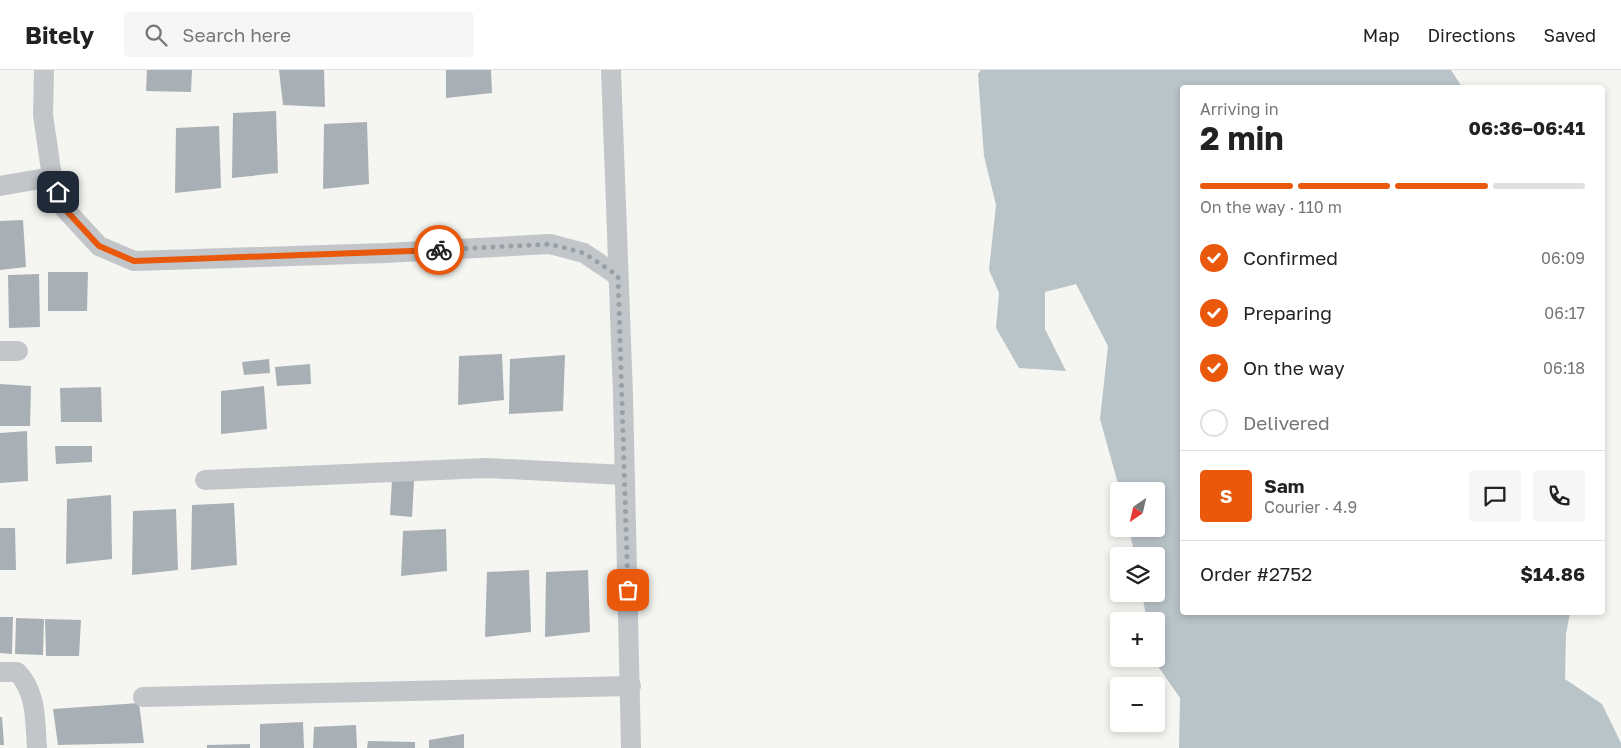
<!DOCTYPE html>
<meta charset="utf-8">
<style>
:root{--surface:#fff;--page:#f6f6f6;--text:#222;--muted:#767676;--line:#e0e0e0;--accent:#ea580c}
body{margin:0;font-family:"Golos Text",sans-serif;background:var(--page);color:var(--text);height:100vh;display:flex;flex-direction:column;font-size:19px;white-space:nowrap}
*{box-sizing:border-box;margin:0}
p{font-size:16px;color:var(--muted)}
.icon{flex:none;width:28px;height:28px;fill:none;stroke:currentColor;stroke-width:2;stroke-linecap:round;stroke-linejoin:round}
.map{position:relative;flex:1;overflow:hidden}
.panel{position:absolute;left:1180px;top:15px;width:425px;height:530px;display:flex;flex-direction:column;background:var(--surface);border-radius:5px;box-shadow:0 2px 8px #0003}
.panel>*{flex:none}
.needle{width:32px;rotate:214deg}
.buttons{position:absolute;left:1110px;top:412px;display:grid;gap:10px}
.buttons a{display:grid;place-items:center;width:55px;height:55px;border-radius:5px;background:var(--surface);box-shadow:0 2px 8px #0003;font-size:25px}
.pin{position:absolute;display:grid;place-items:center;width:42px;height:42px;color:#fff;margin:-21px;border-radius:10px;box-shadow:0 2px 8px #0006}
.courier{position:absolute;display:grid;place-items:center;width:50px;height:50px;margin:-25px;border:4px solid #ea580c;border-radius:50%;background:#fff;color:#222;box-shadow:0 1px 6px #0007}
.head em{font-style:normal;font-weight:700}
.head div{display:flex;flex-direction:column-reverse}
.head{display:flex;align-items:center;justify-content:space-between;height:85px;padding:0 20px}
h1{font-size:32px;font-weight:700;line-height:38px}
.bar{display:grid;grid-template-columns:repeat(4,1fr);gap:8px 5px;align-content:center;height:60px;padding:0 20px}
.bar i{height:6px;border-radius:4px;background:var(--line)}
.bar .selected{background:var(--accent)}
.bar p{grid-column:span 4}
.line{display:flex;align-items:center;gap:12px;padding:0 20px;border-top:1px solid var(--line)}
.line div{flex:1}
.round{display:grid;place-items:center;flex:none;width:52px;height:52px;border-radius:5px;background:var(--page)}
ol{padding:0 20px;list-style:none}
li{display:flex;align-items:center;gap:15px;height:55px}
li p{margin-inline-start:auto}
li .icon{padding:5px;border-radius:50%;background:var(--accent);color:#fff;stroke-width:4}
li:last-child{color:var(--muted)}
li i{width:28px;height:28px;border:2px solid var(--line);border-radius:50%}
header{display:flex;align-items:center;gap:30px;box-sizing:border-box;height:70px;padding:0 25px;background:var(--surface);border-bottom:1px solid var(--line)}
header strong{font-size:24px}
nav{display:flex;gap:28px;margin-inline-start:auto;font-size:18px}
.search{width:350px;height:45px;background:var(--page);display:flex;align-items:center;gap:12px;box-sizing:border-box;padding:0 18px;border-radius:5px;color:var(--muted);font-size:19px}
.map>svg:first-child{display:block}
.water{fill:#b9c4c8}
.building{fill:#a8b0b6}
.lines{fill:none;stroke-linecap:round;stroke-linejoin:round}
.street{stroke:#c2c6c9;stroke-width:20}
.done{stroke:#97a1a9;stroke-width:5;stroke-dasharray:0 9}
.route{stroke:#ea580c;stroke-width:6}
</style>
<header>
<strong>Bitely</strong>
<div class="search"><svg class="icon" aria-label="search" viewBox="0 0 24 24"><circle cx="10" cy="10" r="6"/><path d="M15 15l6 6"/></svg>Search here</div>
<nav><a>Map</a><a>Directions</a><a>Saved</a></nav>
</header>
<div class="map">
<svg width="1621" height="678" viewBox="0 0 1621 678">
<rect width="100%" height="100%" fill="#f5f5f1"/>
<path class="water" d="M981,0h470l11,17 -280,1v524l388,1 -4,21 -1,45 37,25 19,39v5h-442l1,-50 -27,-39h3v-38h-9l-5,-27h14v-38h-21l-6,-27h27v-38h-36l-20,-72 8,-73 -32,-62 -31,8v37l21,42 -47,-3 -23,-40 3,-35 -10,-23 7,-65 -12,-49 -6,-82z"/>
<g class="building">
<path d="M147,0h45l-1,22 -45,-1z"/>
<path d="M279,0h45l1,37 -42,-2z"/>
<path d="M446,0h45l1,23 -46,5z"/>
<path d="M276,41l2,62 -46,5 1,-65z"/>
<path d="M367,52l2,62 -46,5 1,-65z"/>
<path d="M219,56l2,62 -46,5 1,-65z"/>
<path d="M23,150l3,47 -26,3v-49z"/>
<path d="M48,202h40l-1,39h-39z"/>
<path d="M39,204l1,53 -31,1 -1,-53z"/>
<path d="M502,284l2,46 -46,5 1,-49z"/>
<path d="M565,285l-2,56 -54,3 1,-55z"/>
<path d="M269,289l1,14 -26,2 -2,-13z"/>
<path d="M310,294l1,20 -34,2 -2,-19z"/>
<path d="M0,314l31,2 -1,40h-30z"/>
<path d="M264,316l3,43 -46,5v-43z"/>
<path d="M101,317l1,35h-41l-1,-34z"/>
<path d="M27,361l1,50 -28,2v-50z"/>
<path d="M55,376h37v16l-36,2z"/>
<path d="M392,410l22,1 -2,36 -22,-2z"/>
<path d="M111,425l1,64 -46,5 1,-65z"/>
<path d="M234,433l3,62 -46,5 1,-65z"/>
<path d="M176,439l2,61 -46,5 1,-64z"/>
<path d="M0,458h15l1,42h-16z"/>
<path d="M446,459l1,42 -46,5 2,-45z"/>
<path d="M529,500l2,62 -46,5 2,-65z"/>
<path d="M588,500l2,62 -45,5 1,-65z"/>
<path d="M0,547h13l-1,37 -12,-1z"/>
<path d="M16,548l28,1 -1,36 -28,-1z"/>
<path d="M45,549l36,1 -2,36h-33z"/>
<path d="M139,633l5,40 -86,2 -5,-36z"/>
<path d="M0,647h2l2,28h-4z"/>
<path d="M303,652l1,26h-44v-24z"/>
<path d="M356,655l1,23h-44l1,-21z"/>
<path d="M464,664v14h-35v-8z"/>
<path d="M368,671l47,1v6h-48z"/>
<path d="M250,674v4h-43v-3z"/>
</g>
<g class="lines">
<g class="street">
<path d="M44,0l-1,45 9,62 11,30 36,39 35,15 252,-8 164,-9 34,9 34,23"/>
<path d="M611,0l12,325 8,353"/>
<path d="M0,116l52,-9"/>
<path d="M0,281h18"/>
<path d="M205,410l281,-12 139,7"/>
<path d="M0,602h17c20,20 18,50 20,76"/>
<path d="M143,627l488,-11"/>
</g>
</g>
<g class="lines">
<path class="done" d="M439,180l111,-6 34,9 34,23 10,314"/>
<path class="route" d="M58,122l5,15 36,39 35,15 305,-11"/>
</g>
</svg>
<div class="buttons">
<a><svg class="needle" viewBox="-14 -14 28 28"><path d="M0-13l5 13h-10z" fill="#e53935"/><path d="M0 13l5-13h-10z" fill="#767676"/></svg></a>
<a><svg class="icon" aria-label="layers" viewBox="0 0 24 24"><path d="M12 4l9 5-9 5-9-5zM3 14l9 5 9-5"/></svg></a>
<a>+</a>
<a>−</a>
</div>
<div class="pin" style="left:628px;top:520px;background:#ea580c"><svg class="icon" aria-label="bag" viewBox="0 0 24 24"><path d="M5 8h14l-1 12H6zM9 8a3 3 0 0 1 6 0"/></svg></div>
<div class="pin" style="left:58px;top:122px;background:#1f2937"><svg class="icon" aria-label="home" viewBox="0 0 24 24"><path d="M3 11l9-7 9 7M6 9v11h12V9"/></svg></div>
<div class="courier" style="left:439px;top:180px"><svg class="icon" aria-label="bike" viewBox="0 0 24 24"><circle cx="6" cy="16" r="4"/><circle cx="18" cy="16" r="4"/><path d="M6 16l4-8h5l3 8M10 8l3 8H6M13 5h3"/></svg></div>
<section class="panel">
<div class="head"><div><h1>2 min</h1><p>Arriving in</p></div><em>06:36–06:41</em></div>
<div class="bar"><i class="selected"></i><i class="selected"></i><i class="selected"></i><i></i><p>On the way · 110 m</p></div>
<ol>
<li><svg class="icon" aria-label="check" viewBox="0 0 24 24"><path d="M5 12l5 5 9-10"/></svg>Confirmed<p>06:09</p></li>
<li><svg class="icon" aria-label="check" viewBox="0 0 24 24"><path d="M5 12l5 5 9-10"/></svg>Preparing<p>06:17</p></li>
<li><svg class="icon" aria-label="check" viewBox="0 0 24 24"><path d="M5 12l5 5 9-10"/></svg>On the way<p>06:18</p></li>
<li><i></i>Delivered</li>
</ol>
<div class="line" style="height:90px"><b class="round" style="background:var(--accent);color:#fff">S</b><div><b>Sam</b><p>Courier · 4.9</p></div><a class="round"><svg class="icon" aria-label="chat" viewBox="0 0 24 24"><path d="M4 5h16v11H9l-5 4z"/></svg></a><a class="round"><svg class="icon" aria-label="phone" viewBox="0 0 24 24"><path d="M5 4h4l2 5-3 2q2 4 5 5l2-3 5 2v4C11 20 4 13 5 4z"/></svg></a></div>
<div class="line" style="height:65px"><div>Order #2752</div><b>$14.86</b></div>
</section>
</div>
